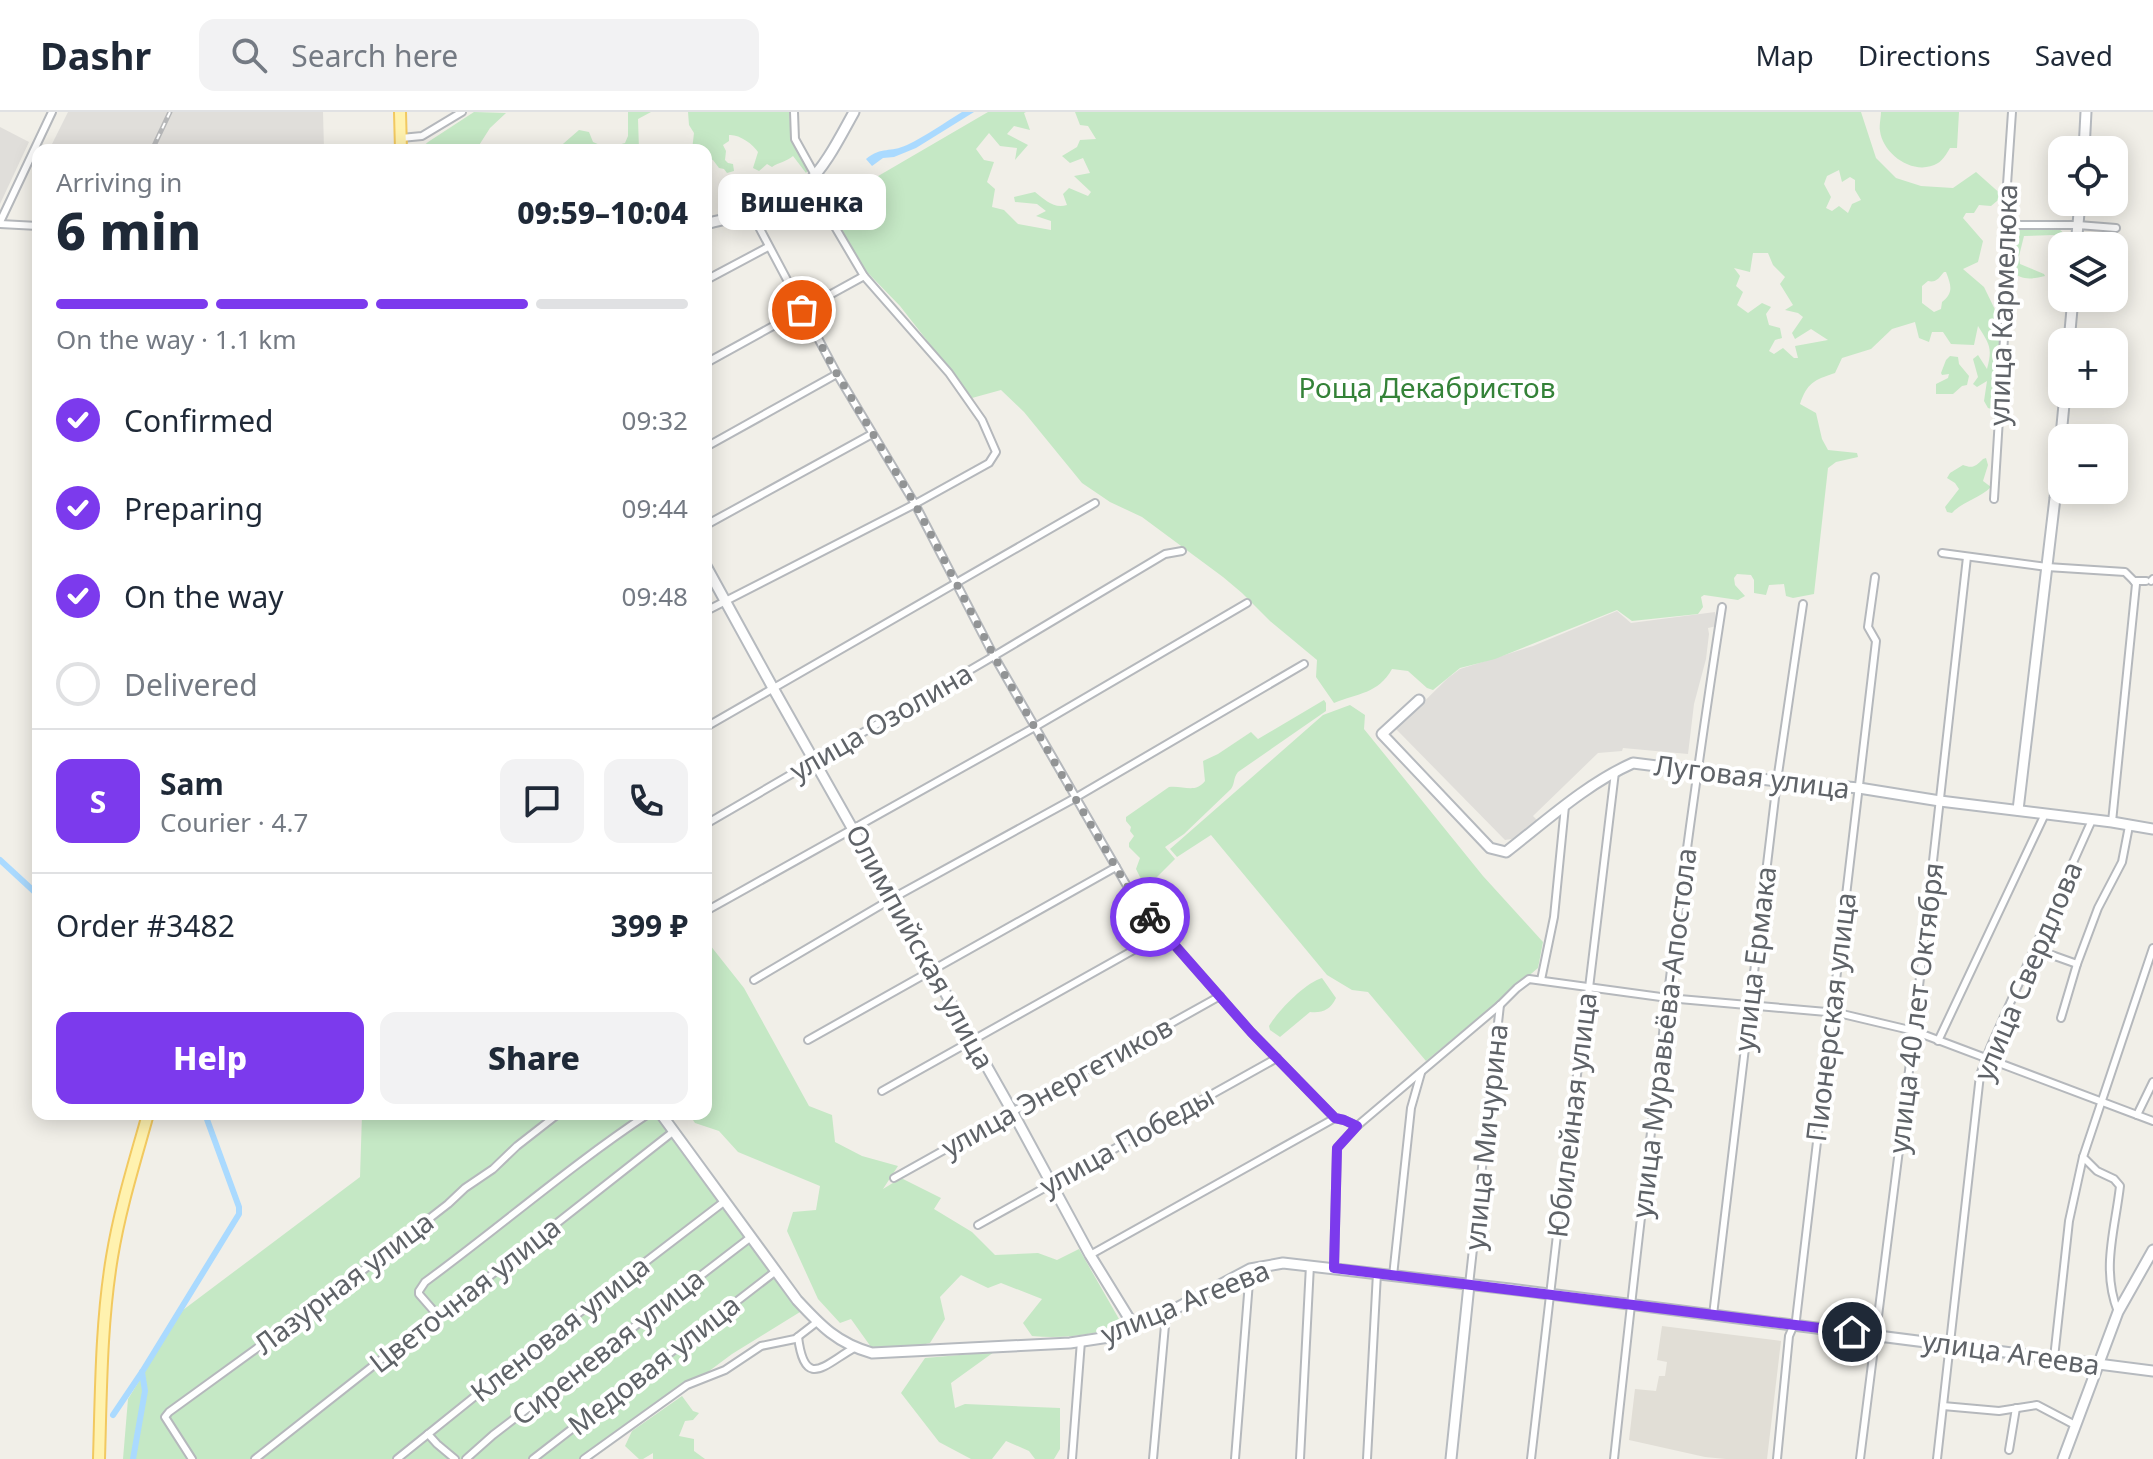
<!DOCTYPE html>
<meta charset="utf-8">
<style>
:root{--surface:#fff;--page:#f2f2f3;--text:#1f2937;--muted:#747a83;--line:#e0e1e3;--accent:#7c3aed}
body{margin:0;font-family:"Noto Sans",sans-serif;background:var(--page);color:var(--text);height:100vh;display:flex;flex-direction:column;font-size:30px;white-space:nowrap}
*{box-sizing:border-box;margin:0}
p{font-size:26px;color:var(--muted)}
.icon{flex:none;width:44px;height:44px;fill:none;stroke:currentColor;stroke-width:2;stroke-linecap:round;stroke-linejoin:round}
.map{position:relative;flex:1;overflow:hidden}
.sheet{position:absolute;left:32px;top:32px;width:680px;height:976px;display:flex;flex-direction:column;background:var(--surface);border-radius:16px;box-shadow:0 4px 20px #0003}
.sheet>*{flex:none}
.tools{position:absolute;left:2048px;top:24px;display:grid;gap:16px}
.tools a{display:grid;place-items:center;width:80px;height:80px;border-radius:16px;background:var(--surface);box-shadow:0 4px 20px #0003;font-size:40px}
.pin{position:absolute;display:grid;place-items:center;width:68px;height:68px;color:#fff;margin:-34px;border:4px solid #fff;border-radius:50%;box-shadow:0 2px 8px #0007}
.courier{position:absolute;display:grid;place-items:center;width:80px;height:80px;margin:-40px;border:6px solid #7c3aed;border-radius:50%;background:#fff;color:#222;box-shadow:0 2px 10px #0007}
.bubble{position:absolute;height:56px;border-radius:16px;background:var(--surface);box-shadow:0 4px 20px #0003;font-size:26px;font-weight:800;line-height:56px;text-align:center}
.overview em{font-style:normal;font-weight:800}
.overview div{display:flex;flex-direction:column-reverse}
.overview{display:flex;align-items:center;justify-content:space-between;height:136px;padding:0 24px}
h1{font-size:52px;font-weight:800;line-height:60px}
.bar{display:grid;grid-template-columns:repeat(4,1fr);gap:12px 8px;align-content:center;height:96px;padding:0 24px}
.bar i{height:10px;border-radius:6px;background:var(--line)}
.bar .active{background:var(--accent)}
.bar p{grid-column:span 4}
.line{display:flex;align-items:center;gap:20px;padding:0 24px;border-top:2px solid var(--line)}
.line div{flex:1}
.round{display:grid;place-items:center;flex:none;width:84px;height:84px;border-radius:16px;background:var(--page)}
ol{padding:0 24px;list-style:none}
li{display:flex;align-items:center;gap:24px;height:88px}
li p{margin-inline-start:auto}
li .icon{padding:8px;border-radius:50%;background:var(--accent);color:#fff;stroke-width:4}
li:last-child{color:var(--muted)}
li i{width:44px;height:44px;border:4px solid var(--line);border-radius:50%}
.action{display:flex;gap:16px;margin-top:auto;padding:16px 24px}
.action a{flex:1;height:92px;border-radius:16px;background:var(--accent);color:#fff;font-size:32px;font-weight:800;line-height:92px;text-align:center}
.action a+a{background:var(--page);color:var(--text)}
header{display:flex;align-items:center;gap:48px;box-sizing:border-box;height:112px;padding:0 40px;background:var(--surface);border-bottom:2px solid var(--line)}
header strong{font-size:38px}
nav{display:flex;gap:44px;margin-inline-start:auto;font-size:28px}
.search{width:560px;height:72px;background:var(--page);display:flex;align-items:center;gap:20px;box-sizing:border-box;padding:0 28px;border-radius:16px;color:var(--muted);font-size:30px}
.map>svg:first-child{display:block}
.industrial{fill:#e0deda}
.education{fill:#e1ded6}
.green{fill:#c5e8c5;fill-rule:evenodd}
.water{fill:#aadaff}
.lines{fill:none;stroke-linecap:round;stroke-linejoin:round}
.canal{stroke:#aadaff;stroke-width:6}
.street-casing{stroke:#b5b8bc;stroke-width:10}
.secondary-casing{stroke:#b6babf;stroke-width:13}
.primary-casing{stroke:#f2c960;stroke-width:14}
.street{stroke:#fff;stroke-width:6}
.secondary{stroke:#fff;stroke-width:9}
.primary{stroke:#fff2af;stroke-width:10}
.rail-casing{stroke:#b6b7b8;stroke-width:5}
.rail{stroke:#fff;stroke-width:2;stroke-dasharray:6;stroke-linecap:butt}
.done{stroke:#929495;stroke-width:8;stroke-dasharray:0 14.4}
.route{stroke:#7c3aed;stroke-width:10}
.labels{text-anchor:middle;stroke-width:8;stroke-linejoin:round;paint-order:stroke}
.street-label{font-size:28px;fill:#5f6368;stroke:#fff}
.park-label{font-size:28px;fill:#348238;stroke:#fff}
</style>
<header>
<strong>Dashr</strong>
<div class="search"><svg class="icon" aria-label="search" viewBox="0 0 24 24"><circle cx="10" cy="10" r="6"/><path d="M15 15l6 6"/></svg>Search here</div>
<nav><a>Map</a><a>Directions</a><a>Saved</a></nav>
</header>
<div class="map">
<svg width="2153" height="1347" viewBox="0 0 2153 1347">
<rect width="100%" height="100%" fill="#f1efe8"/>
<g class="industrial">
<path d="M68,0h255l1,38h-275z"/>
<path d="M0,15l29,15 -29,62z"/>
<path d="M1617,499l14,12 84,-11 2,14 -9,2 1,6 -3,25 -12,45 -6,50 -65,-6 -1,3 -24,2 -65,63 5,5 -20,17 -13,2 -109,-111 52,-51 12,-9 73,-23z"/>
</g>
<path class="education" d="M1662,1214l119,15 -14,118h-41l-21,-2 -76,-17 6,-51 21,2 3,-15h6l2,-14 -10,-2z"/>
<g class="green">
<path d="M474,0l32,1 -16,15 -14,22h-57l9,-8z"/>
<path d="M628,0h23l-13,7 1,31h-83l23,-20 10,2 4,10 14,6 18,-5 3,-7z"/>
<path d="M688,0h101l2,24 18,33 -3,4 -13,-17c-7,6 -14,6 -21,11l-5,-3 -8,7 -6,-3 5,-16c-5,-8 -19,-18 -29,-17v6l-6,4 3,6 -1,9 3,3 5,1 1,7 -7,2 -3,-4 -5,-1 -6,-8 -7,-2v-8h-14l2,-17 -5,-8z"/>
<path d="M988,0h38l-2,1 6,17 -16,-4 -7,8 21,11 -13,15 2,-12 -17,-2 -11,-13 -13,16 8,11 10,2 -7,20 8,7 -3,18 12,3 14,14 33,6v-9l-15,-5 10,-5 -9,-7 -22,-2 -1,-5 21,-5c10,8 19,17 32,13l-4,-11 6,-6 19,8 3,-4 -17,-16 16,-3 -7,-15 -13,5 -8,-7 15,-9 3,-7 16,-1 -8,-13 -8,-1 -5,-13h786l15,46 20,20 25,8 32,2 23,-16 27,24 -12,10 -12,-1 -5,8h-8l-3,5 20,23 -5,21 -15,7 21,18 17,35 -6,88 -7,-2 -4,-7 3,-20 -10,6 -4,-3 5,-7 -5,-18 5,-4 9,14c6,-22 2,-25 -9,-43l-4,19 -23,-1 -8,-12h-11l-3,10 -10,-4 -4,-16 -23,7 -21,20 -29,9 -7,15c-21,7 -28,10 -35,31l16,9 6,26 6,11 29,3 1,4 -22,5 -8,6 -14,126 -21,4 -7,-2 -2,-12 -15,1 -3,10 -12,-2v-13l-3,-5 -14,-1 -3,4 1,7 10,11 -7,4 -34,-5 -3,2 2,10 -5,7 -66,7 -15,-11 -122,49 -35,9 -27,22 -6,-2 -19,-17 -16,-2c-14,25 -34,24 -58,34l-18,-26 1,-17 -47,-39 -28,-28 -19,-16 -81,-60 -32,-15 -28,-19 -58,-71 -23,-22 -29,8 -72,-92 -33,-34 -42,-65zM1839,58l3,12 8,-5 5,3v10l6,10 -9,4 -4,9 -9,-7 -7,5 -6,-3 5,-11 -7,-13 3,-8zM1753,141h15l5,12 12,12 -5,7 13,21 -8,5 13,3 5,4 -11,16 3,6 16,-10 17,11 -33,6 3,12h-4l-11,-10 -9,6 -5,-3 6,-11 7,-2 -2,-10 -11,-3 -3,-11 5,-7 -9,-4 -14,10 -11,-8 6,-13 -7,-6 4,-10 -6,-8 16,4zM1944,160h2c5,13 8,21 -4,30l-1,7 -7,3 -12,-9v-17l6,-5c8,2 11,-3 16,-9z"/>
<path d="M1881,0h78l-2,36h-7c-3,5 -7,12 -12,15 -23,14 -55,-8 -58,-32 -1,-6 1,-13 1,-19z"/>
<path d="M2049,115l10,2 8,7v7l-5,4 -6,-1 -3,-4 1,-7 -30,1 -5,20 1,8 24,10 1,2c-12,3 -24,5 -33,-5l4,-39 4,-3z"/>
<path d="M1950,244l8,1 1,7 10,12 -2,9 -5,1 -9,8h-17v-10l12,-6 1,-4 -7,1 -1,-2 5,-13z"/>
<path d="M1986,346l2,7 -5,16 8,6c-12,12 -28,14 -39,26l-5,-1 -2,-5 14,-18 -4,-6 -8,-5 3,-5 13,-8c10,4 13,1 20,-6z"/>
<path d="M1324,588l2,3v8l-88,61c-5,6 -3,12 -7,17l-47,45 -19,13 10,12 -25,25 -7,-1 -7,-14 4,-11 -11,-11v-4l5,-7 -4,-5 1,-4 -5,-6v-4l43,-30c14,-2 26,7 36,-6l-2,-20 15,-7 33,-22 7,7z"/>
<path d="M1350,593l15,10 -1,14 119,147 60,66 -5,26 -112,93 -58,-69 -16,-2 -25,-15 -116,-140 -34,22 -7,-8 153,-134z"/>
<path d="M706,828l38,48 65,118 23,9 3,27 27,14 36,10 -15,23 18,-11 40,20 -7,11 38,23 23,23 43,-2 19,7 22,-11 44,77c-31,9 -60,13 -91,10l-9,-13 19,-24 -41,-16 -13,5 -27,-13 -21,22 5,22 -15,24 -28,6 -31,-2 -20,-28 -11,4 -22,-24 -31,-68 6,-19 23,-2 4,-24 -82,-34 -19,-21 -24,-8 -6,-9h17z"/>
<path d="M1322,866l14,20c-6,12 -13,15 -26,14l-30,25 -10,-7 -1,-4c9,-15 36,-43 53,-48z"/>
<path d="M362,1002h294l144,198 -68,42 -141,105h-468l5,-60 55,-89 177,-133z"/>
<path d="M994,1240l-43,31 4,25 10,-4 95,4v41l-6,10h-19l-6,-8 -23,-10 -14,18h-21l-32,-17 -38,-49 24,-35z"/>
<path d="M682,1284l11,15 6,2 -6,7 -8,1 -6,15 15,3v12l11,8h-52v-6l-10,6h-4l-14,-13 7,-15z"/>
</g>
<path class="water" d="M962,0h12l-58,36 -22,9 -11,1 -11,8 -6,-7c16,-13 24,-6 41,-14 19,-9 37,-22 55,-33z"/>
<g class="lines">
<g class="canal">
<path d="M0,748l38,35"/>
<path d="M113,1303l29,-43 97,-158v-7l-34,-93"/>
<path d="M133,1347l12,-68 -3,-19"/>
</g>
<g class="street-casing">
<g id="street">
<path d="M794,0l1,27 20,36"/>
<path d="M401,26l21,-2 40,-24"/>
<path d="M751,100l86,162 78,130 79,152 133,230 37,47 87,99 84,86 9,2 13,6"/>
<path d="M0,110l52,-110"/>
<path d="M0,112l38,2"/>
<path d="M2011,113h67l38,3"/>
<path d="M706,168l62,-33"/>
<path d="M706,251l158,-87"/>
<path d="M706,335l131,-73"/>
<path d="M1994,387l17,-274 -5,-26 6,-87"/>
<path d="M706,413l166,-91"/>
<path d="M1942,441l105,14 78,5 9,9h12"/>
<path d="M2151,469l2,-2"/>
<path d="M706,499l209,-107 74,-41 7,-11 -14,-32 -33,-47 -85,-97 -39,-66 -21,-23"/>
<path d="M706,615l389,-224"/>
<path d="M2112,710l24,-238 -2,-3"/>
<path d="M706,712l288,-168 171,-102 17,-3"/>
<path d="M706,799l329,-184 212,-124"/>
<path d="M2035,837l42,15"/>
<path d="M754,868l139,-82 182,-100 229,-134"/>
<path d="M1541,868l13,-63 11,-111"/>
<path d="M2061,906l16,-54 21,-56 24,-46 7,-36"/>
<path d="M808,928l308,-173"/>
<path d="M1938,929l107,-227"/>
<path d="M882,979l282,-158"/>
<path d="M2137,1003l16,-33"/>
<path d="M894,1066l326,-182"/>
<path d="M978,1113l299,-167"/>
<path d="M1090,1143l245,-137"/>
<path d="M1334,1156l3,-120 20,-22 143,-121 17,-17 12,-9 139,19 170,15 76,18 239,90"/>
<path d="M1393,1164l18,-168 10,-35"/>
<path d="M1469,1173l31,-280"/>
<path d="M2118,1200c-17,-43 -3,-82 2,-126l-6,-7 -17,-8 -14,-14 70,-209"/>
<path d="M1713,1203l64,-534 26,-177"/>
<path d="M439,1205l-20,-23v-3l6,-9c75,-55 146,-117 223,-168"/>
<path d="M798,1225c7,54 27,27 56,11"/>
<path d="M2054,1246l15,-137 14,-64"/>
<path d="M1943,1294l56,5 38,-6 38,20"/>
<path d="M428,1322l9,10 18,15"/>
<path d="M2009,1338l7,-42"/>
<path d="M192,1347l-27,-42 4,-5 175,-127 104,-81 17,-16 28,-19 24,-23 41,-32"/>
<path d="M255,1347l128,-101 37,-24 38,-33 216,-170"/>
<path d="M397,1347l174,-140 154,-118"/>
<path d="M466,1347l27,-24 258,-198"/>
<path d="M533,1347l243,-188"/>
<path d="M584,1347l103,-74 38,-15 36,-24 34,-7 22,-17"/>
<path d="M1072,1347l9,-118"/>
<path d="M1153,1347l13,-145"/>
<path d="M1235,1347l15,-190"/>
<path d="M1300,1347l10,-194"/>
<path d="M1367,1347l10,-186"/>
<path d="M1531,1347l37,-319 21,-152 26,-216"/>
<path d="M1614,1347c31,-285 64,-569 108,-852"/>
<path d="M1777,1347l12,-123 7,-16 80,-679 -8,-14 7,-50"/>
<path d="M1860,1347l54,-428 53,-474"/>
<path d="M1937,1347l43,-384 10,-27 102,-228"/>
</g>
</g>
<g class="secondary-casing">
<g id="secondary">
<path d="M2084,38l2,-38"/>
<path d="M706,112c32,-9 74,-15 99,-38 21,-20 35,-49 49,-74"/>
<path d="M2076,134l4,-44"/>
<path d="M2069,230l4,-44"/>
<path d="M706,454l67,122 239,423 78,144 45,73"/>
<path d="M1419,588l-37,34 108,114 16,4c40,-31 80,-68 127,-89l144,18 82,7 81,13 172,21 41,7"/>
<path d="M2018,698l37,-312 10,-104"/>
<path d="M661,1002l136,186c24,26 40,43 75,53l198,-10 39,-6 45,-17 96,-51 33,-6 227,26 643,82"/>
<path d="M1451,1347l18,-174"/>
<path d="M2063,1347l55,-147 35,-62"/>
</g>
</g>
<g class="primary-casing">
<g id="primary">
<path d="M400,0l1,38"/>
<path d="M99,1347c2,-67 2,-136 13,-202 8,-49 23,-96 36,-143"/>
</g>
</g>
<use href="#street" class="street"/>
<use href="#secondary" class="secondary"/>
<use href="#primary" class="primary"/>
<g class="rail-casing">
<path id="rail" d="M152,38l18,-38"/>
</g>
<use href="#rail" class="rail"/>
</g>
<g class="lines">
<path class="done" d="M802,198l35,64 78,130 79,152 81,142 52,88 23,31"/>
<path class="route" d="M1150,805l101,115 84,86 9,2 13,6 -20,22 -3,120 518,64"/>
</g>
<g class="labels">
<g class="street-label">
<text transform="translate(2003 193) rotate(-88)" y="10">улица Кармелюка</text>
<text transform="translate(881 610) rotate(-30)" y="10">улица Озолина</text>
<text transform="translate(1752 665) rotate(7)" y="10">Луговая улица</text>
<text transform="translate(920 835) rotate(61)" y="10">Олимпийская улица</text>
<text transform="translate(1755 847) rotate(-83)" y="10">улица Ермака</text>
<text transform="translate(2028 859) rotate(-67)" y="10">улица Свердлова</text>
<text transform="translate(1916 896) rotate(-83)" y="10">улица 40 лет Октября</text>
<text transform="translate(1831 905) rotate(-83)" y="10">Пионерская улица</text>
<text transform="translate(1664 921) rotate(-83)" y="10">улица Муравьёва-Апостола</text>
<text transform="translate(1057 975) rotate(-29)" y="10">улица Энергетиков</text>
<text transform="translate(1572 1003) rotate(-83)" y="10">Юбилейная улица</text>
<text transform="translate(1486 1025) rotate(-84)" y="10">улица Мичурина</text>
<text transform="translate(1127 1029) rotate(-29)" y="10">улица Победы</text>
<text transform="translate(344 1171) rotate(-37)" y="10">Лазурная улица</text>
<text transform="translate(465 1183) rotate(-38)" y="10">Цветочная улица</text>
<text transform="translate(1185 1190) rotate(-22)" y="10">улица Агеева</text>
<text transform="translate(560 1217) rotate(-38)" y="10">Кленовая улица</text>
<text transform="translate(608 1235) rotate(-38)" y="10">Сиреневая улица</text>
<text transform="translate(2011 1241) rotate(8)" y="10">улица Агеева</text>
<text transform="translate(654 1253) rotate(-38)" y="10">Медовая улица</text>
</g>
<g class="park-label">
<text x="1427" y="286">Роща Декабристов</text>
</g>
</g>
</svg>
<div class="tools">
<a><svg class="icon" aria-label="locate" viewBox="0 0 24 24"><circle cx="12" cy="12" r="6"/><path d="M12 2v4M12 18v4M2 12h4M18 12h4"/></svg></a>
<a><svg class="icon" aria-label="layers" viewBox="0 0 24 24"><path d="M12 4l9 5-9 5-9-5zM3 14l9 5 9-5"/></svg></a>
<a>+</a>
<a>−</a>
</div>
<div class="pin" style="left:802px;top:198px;background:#ea580c"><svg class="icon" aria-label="bag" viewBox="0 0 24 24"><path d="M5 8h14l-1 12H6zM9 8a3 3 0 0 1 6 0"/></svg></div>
<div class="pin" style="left:1852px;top:1220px;background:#1f2937"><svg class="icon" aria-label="home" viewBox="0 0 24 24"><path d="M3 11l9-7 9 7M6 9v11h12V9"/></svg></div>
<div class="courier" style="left:1150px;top:805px"><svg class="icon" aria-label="bike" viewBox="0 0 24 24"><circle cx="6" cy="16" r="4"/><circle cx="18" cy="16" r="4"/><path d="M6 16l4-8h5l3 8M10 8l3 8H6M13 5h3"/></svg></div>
<div class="bubble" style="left:718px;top:62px;width:168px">Вишенка</div>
<section class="sheet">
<div class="overview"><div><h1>6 min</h1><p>Arriving in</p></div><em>09:59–10:04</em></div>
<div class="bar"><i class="active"></i><i class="active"></i><i class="active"></i><i></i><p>On the way · 1.1 km</p></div>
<ol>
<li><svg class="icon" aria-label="check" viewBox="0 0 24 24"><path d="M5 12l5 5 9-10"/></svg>Confirmed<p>09:32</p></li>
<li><svg class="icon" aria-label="check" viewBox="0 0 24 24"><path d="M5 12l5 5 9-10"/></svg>Preparing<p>09:44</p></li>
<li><svg class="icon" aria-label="check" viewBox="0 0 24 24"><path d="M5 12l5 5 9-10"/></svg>On the way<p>09:48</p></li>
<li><i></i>Delivered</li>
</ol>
<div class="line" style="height:144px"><b class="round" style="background:var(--accent);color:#fff">S</b><div><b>Sam</b><p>Courier · 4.7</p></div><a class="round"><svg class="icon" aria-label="chat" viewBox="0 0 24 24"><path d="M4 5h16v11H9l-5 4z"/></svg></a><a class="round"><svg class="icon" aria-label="phone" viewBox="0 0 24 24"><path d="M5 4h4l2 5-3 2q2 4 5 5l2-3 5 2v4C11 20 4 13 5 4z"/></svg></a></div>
<div class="line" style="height:104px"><div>Order #3482</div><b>399 ₽</b></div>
<div class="action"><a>Help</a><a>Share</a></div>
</section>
</div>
